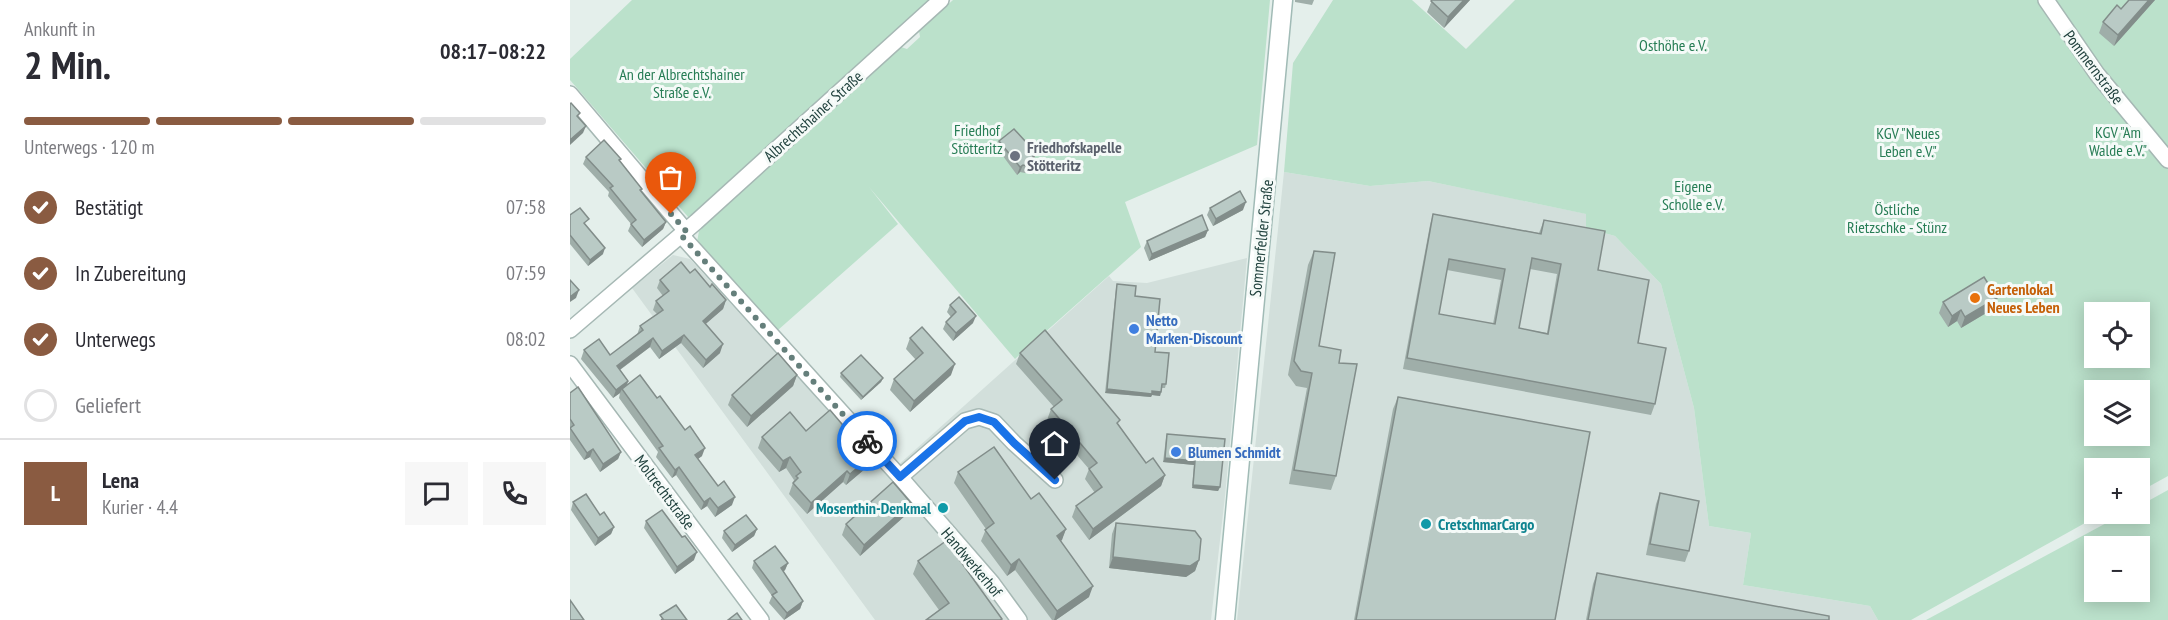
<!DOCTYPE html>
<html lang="de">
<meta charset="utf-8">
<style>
:root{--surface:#fff;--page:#f7f7f7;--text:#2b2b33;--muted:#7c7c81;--line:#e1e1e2;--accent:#8a5b41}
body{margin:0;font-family:"PT Sans Narrow",sans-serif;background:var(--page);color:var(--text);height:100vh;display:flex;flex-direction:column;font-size:22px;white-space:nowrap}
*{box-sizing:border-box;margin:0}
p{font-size:20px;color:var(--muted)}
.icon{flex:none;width:33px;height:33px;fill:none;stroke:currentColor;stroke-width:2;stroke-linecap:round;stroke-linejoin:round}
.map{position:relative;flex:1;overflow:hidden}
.side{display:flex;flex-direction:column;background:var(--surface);width:570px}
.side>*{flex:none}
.buttons{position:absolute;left:1514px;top:302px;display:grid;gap:12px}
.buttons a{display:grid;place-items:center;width:66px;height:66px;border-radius:0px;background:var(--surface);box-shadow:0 3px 15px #0003;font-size:30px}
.pin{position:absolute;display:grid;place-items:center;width:51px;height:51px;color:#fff;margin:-62px -26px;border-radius:50% 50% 50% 0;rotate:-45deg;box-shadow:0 0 6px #0007}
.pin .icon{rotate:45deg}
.courier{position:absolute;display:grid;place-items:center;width:60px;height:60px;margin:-30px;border:4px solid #1a73e8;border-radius:50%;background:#fff;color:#222;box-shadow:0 2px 8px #0007}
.summary em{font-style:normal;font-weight:700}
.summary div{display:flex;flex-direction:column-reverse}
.summary{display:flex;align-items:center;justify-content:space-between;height:102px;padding:0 24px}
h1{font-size:39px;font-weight:700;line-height:45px}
.bar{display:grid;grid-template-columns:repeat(4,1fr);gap:9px 6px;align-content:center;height:72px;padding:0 24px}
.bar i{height:8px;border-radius:4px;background:var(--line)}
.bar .current{background:var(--accent)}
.bar p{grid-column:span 4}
.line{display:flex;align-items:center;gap:15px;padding:0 24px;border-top:2px solid var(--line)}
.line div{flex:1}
.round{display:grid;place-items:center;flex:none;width:63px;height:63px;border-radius:0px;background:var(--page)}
ol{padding:0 24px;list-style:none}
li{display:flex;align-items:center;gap:18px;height:66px}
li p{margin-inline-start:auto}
li .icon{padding:6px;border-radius:50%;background:var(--accent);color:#fff;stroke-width:4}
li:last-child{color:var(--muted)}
li i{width:33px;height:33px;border:3px solid var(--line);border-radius:50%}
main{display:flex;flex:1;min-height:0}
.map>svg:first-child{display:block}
.built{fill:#d2dfdb}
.green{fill:#bbe1cb;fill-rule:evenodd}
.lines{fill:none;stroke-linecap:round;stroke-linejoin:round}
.minor-casing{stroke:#a6b8b4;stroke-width:18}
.secondary-casing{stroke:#a1bbb6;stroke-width:21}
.minor{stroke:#fff;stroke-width:15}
.secondary{stroke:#fff;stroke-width:18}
.wall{fill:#9faea9;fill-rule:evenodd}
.shaded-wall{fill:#828d8a}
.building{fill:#b9cac5;stroke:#828d8a;stroke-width:1.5;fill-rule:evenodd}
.done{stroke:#657f7b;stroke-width:6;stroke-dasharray:0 10.8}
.route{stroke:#1a73e8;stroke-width:8}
.worship-dot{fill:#6b7280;stroke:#f5faf8;stroke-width:2}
.food-dot{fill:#e8710a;stroke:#f5faf8;stroke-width:2}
.shop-dot{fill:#3f7fe0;stroke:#f5faf8;stroke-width:2}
.culture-dot{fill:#0f9aa8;stroke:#f5faf8;stroke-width:2}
.labels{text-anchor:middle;stroke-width:6;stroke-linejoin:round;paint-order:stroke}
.park-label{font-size:16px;fill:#277d55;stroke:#f5faf8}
.street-label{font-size:16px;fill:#21423e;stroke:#f5faf8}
.worship-label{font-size:16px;font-weight:bold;fill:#5b616d;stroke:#f5faf8;text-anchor:start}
.food-label{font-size:16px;font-weight:bold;fill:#c56008;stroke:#f5faf8;text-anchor:start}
.shop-label{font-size:16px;font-weight:bold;fill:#366cbe;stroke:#f5faf8;text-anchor:start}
.culture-label{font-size:16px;font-weight:bold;fill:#0d838f;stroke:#f5faf8;text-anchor:end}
</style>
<main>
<section class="side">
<div class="summary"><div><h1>2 Min.</h1><p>Ankunft in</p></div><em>08:17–08:22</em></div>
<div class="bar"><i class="current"></i><i class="current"></i><i class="current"></i><i></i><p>Unterwegs · 120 m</p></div>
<ol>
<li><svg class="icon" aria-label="check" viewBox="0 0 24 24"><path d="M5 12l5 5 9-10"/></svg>Bestätigt<p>07:58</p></li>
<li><svg class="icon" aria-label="check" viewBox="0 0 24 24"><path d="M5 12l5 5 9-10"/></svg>In Zubereitung<p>07:59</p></li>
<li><svg class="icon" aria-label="check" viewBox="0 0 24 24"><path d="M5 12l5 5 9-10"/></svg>Unterwegs<p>08:02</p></li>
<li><i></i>Geliefert</li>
</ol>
<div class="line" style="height:108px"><b class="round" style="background:var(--accent);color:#fff">L</b><div><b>Lena</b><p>Kurier · 4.4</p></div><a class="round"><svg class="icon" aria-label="chat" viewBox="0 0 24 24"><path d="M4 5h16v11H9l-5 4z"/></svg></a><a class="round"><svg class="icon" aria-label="phone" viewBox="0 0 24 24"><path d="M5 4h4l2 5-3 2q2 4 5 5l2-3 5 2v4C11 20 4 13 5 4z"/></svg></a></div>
</section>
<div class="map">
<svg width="1598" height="620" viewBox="0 0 1598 620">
<rect width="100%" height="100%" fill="#e4efeb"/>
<g class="built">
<path d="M714,172l86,14 58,-5 159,33 -1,14 29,8 46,48 33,124 15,118 42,7 -8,52 127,21 8,14h-641z"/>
<path d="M103,255l17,4 197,216 222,-199 4,5 34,2 100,-25 -22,238 -14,124h-336l-243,-332z"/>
</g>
<g class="green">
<path d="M62,0h302l-245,218 -119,-138v-21z"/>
<path d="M383,0h317l-13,145 -132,57 16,45 -126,112 -146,-172 29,37 -120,106 -77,-83 -4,-5 2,-11 116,-108 86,-76 6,2 13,-12 -1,-6z"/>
<path d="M763,0h79l54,49 49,-49h653v476l-29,16v-24h-45v45h9l-192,107h-33l-8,-14 -127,-21 8,-52 -42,-7 -15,-118 -33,-124 -46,-48 -29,-8v-14l-158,-33 -58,5 -86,-14 9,-109zM1524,312h45v45h-45zM1524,390h45v45h-45z"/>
<path d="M1598,490v130h-242l199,-107h14v-7zM1524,546h45v45h-45z"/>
</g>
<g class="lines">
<g class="minor-casing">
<g id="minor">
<path d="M1476,0l51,74 71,86"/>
<path d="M0,94l116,137"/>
<path d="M111,235l219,242 92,106 27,37"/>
<path d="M0,330l126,-108 245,-222"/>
<path d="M0,364l191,256"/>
<path d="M330,477l65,-56 14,-4 15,5 20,21 41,37"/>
</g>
</g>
<g class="secondary-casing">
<path id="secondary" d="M655,620l58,-620"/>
</g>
<use href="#minor" class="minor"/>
<use href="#secondary" class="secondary"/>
</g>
<g class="wall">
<path d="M725,0h19l-2,5 -17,-3z"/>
<path d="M862,0h38l-26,28 -17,-16z"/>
<path d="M1559,0h26l-41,46 -15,-13 4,-11 18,-13z"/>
<path d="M429,141l37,12 -6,15 -5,5 -5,-1 -3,3 -20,-27z"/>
<path d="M16,157l34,4 21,31 25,30 -3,7 -21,18 -14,-16 3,-7 -23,-28 1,-4 -26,-28z"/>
<path d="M640,208l33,2 -30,16 -6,-11z"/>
<path d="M863,214l106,19 5,-13 54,50 40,73 17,61 -4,11 -248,-46 27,-144zM960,269l27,5 -10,59 -28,-5zM877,270l54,10 -8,44 -54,-10z"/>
<path d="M0,215l16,10 17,29 -15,12 -18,-22z"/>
<path d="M638,230l-3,7 -56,24 -5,-13 3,-7z"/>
<path d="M744,251l5,95 20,17 -3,113 -5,14 -42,-6 18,-96 -11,-2 -8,-11 20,-110z"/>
<path d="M120,273l20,14 16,13 -3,9 -18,15 15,29 -17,15 -22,-25 -22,16 -9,-12 -30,23 8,11 -1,5 75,70 -4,3 34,46 -17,12 -8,-11 -6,4 -25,-35 -4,3 -16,-21 2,-5 -39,-54 1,-5 -7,5 -32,-39 3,-9 26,5 27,-20 3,-9 17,-12 -4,-4 3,-9 7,-5 -6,-8 3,-8z"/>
<path d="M547,284l18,12 31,88 -1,4h-3l-2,8 -8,-1 -1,2 -46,-4 11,-105z"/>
<path d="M1373,302l50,7 -32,19 -4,-7 -9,6 -9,-14z"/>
<path d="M380,305l23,18 -20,18 -10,-12 3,-7 5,-5 -4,-5z"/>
<path d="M340,338l41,37 -41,37 -20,-22 4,-11 22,-19 -10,-11z"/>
<path d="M450,353l98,72 28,38 19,12 -4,11 -72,54 -17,-23 4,-11 19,-13 -10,-14 4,-10 -42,-49 4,-11 3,-2 -38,-43z"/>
<path d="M271,373l42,5 -2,4 -20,18 -21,-23z"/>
<path d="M227,375l-4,11 -46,41 -19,-22 4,-10z"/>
<path d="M0,393l51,59 -3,7 -18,13 -10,-15 -6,3 -14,-20z"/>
<path d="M828,397l157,223h-201l39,-211z"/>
<path d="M236,431l60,37 -20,17 -3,-3 -36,32 -18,-20 5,-14 -8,-12 -7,4 -21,-24 4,-11z"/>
<path d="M597,434l53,53 -2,4 -26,-3 2,-23 -31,-3 3,-24z"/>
<path d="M388,472l73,27 35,30 -5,12 28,56 -33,23h-4l-37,-50 -8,6 -26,-35 5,-12 -32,-46z"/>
<path d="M1090,493l29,58 -4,11 -39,-7 10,-51z"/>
<path d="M3,502l27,13 14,12 -3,7 -16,12 -24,-36z"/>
<path d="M341,503l-4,11 -47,42 -18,-21 4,-11z"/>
<path d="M76,521l48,39 -19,14 -31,-46z"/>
<path d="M546,523l83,37 -4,11 -9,6 -77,-9 3,-34z"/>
<path d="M187,529l-3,7 -22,16 -10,-14 2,-7z"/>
<path d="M184,561l34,2 -3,7 -2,2 20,29 -3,8 -16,11 -15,-17 3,-7 -20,-28z"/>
<path d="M348,561l84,58 -1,1h-75l13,-10 -26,-36z"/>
<path d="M1027,573l232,47h-243l7,-36z"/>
</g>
<g class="shaded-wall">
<path d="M894,0h6l-26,28 4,-11z"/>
<path d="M1579,0h6l-41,46 4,-11z"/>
<path d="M16,126l-3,7 -13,12v-5z"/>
<path d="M466,153l-6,15 -5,5 2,-7 6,-10z"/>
<path d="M453,165l-3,7 -3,3 3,-8z"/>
<path d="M676,202l-3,8 -30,16 3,-7z"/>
<path d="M96,222l-3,7 -21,18 2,-7z"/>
<path d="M638,230l-3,7 -56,24 3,-7z"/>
<path d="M35,248l-2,6 -15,12 2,-6z"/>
<path d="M9,290l-3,8 -6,4v-5z"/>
<path d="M1427,298l-4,11 -32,19 4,-11z"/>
<path d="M156,300l-3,9 -23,20 3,-8z"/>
<path d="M1391,310l-4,11 -9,6 4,-11z"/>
<path d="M406,316l-3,7 -20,18 3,-8z"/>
<path d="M114,335l-3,8 -22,16 3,-8z"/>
<path d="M83,338l-3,9 -36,27 3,-8z"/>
<path d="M153,344l-3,9 -17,15 3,-8z"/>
<path d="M385,364l-4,11 -41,37 4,-11z"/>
<path d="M227,375l-4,11 -46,41 4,-11z"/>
<path d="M313,378l-2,4 -20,18 2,-3z"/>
<path d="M58,381l-3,9 -3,-1 -2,4 -7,5 3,-8z"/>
<path d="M537,389l45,2 9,1 -1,4 -8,-1 -1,2 -46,-4z"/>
<path d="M135,448l-3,8 -10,7 3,-8z"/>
<path d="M23,449l-3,8 -6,3 3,-7z"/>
<path d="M51,452l-3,7 -18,13 3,-8z"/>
<path d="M220,457l-4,11 -7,4 4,-11z"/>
<path d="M300,457l-4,11 -20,17 4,-11z"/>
<path d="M595,458l30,3 -1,4 -31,-3z"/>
<path d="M109,467l-3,8 -4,3 3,-8z"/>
<path d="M277,471l-4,11 -36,32 4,-11z"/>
<path d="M595,475l-4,11 -72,54 4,-11z"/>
<path d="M623,485l27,2 -2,4 -26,-3z"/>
<path d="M165,497l-3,8 -17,12 3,-9z"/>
<path d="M140,498l-3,8 -6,4 3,-8z"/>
<path d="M341,503l-4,11 -47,42 4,-11z"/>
<path d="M44,527l-3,7 -16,12 3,-8z"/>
<path d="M187,529l-3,7 -22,16 3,-7z"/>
<path d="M496,529l-4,11 -9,7 4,-11z"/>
<path d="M127,552l-3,8 -19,14 2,-7z"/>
<path d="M543,557l86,3 -4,11 -9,6 -77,-9z"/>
<path d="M449,559l-4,11 -8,6 4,-11z"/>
<path d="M218,563l-3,7 -7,6 3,-8z"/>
<path d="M523,586l-4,11 -33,23h-2l3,-9z"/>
<path d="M233,601l-3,8 -16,11 3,-7z"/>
</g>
<g class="building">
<path d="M862,0h32l-16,17 -17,-16z"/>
<path d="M1559,0h20l-31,35 -15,-13 14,-17 4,4z"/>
<path d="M1,103l9,10 -3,3 9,10 -16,14v-36z"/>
<path d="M444,129l22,24 -3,3v5l-6,5 -4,-1 -3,2 -21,-26z"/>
<path d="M34,140l17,19 -2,1 23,29 -2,1 26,32 -22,18 -13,-16 5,-4 -26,-32 3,-2 -27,-29z"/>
<path d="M670,191l6,11 -30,17 -6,-11z"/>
<path d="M10,208l9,11 -5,4 21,25 -15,12 -20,-25v-20z"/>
<path d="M863,214l108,20 3,-14 61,11 -7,39 51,10 -11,63 28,5 -11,56 -248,-46zM962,258l29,6 -13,70 -29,-6zM879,259l56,10 -10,55 -56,-10z"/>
<path d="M632,215l6,15 -56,24 -5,-13z"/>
<path d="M744,251l21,2 -16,93 22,4 -2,13 18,1 -21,112 -42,-6 18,-97 -11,-2 -7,-10z"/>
<path d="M111,262l9,11 5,-4 15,18 2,-3 14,16 -23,21 20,23 -17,16 -22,-25 -22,16 -9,-13 -36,28 11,15 -12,9 -32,-40 15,-11 11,16 33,-25 -3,-4 23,-16 -7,-9 13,-10 -9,-11z"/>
<path d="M1414,277l13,21 -32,19 -4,-7 -9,6 -9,-14z"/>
<path d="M0,280l9,10 -9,7z"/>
<path d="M547,284l19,2 -1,10 25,3 -5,53 14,1 -3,31h-4l-1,8 -9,-1v3l-45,-5z"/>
<path d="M389,297l17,19 -20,17 -10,-11 10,-10 -6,-7z"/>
<path d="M352,327l33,37 -41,37 -20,-22 29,-26 -13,-15z"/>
<path d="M475,330l75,90 -3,3 29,40 7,-5 12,17 -72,54 -17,-23 26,-19 -13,-18 8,-6 -46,-54 11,-9 -42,-47z"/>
<path d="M208,353l19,22 -46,41 -19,-21z"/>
<path d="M291,355l22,23 -20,19 -22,-24z"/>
<path d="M70,375l17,23 3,-2 25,34 5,-4 15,22 -10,7 23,31 6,-5 11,16 -17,11 -8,-10 -6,4 -25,-35 -4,3 -16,-22 4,-2 -41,-57z"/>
<path d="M8,387l43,65 -18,12 -10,-15 -6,4 -17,-25 4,-3 -4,-6v-26z"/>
<path d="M828,397l192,35 -35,188h-199z"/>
<path d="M260,410l40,47 -20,17 -3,-3 -36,32 -18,-20 5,-5 -2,-2 5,-4 -11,-15 -7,4 -21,-24 28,-25 16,19z"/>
<path d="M597,434l58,5 -5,48 -27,-2 2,-24 -30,-3z"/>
<path d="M424,447l37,52 8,-6 27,36 -9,7 36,50 -36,25 -38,-52 -8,6 -26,-35 9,-7 -36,-51z"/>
<path d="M323,482l18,21 -47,42 -18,-21z"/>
<path d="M1090,493l39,8 -10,50 -39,-7z"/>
<path d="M16,494l14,21 4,-3 10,15 -16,11 -25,-36z"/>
<path d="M92,510l20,27 3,-1 12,16 -20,15 -31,-46z"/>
<path d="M176,515l11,14 -22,16 -11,-14z"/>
<path d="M546,523l79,8 6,8 -2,21 -9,6 -77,-9z"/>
<path d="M376,541l56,78 -2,1h-74l23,-17 -31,-42z"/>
<path d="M205,546l13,17 -7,5 22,33 -16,12 -15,-18 5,-3 -23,-31z"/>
<path d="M1027,573l232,43v4h-241z"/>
<path d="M0,600l14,20h-14z"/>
<path d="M106,605l11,15h-26l2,-1 -3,-4z"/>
<path d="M167,613l5,7h-14z"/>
</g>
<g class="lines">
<path class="done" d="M101,214l15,17 -5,4 186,206"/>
<path class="route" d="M297,441l33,36 65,-56 14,-4 15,5 20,21 41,37"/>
</g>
<circle class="worship-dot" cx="445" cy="156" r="6"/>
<circle class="food-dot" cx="1405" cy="298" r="6"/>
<g class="shop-dot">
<circle cx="564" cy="329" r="6"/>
<circle cx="606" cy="452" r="6"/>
</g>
<g class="culture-dot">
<circle cx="373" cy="508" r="6"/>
<circle cx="856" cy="524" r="6"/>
</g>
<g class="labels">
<g class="park-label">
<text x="1103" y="51">Osthöhe e.V.</text>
<text x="112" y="80">An der Albrechtshainer<tspan x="112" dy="18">Straße e.V.</tspan></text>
<text x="407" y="136">Friedhof<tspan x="407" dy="18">Stötteritz</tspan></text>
<text x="1548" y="138">KGV "Am<tspan x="1548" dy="18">Walde e.V."</tspan></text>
<text x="1338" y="139">KGV "Neues<tspan x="1338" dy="18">Leben e.V."</tspan></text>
<text x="1123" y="192">Eigene<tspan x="1123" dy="18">Scholle e.V.</tspan></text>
<text x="1327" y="215">Östliche<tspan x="1327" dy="18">Rietzschke - Stünz</tspan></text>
</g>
<g class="street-label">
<text transform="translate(1524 67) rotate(53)" y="6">Pommernstraße</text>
<text transform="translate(243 116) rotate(-42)" y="6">Albrechtshainer Straße</text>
<text transform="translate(691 238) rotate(-84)" y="6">Sommerfelder Straße</text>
<text transform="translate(95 492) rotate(53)" y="6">Moltrechtstraße</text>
<text transform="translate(402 562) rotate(50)" y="6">Handwerkerhof</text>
</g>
<g class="worship-label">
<text x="457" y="153">Friedhofskapelle<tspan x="457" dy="18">Stötteritz</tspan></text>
</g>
<g class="food-label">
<text x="1417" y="295">Gartenlokal<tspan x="1417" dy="18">Neues Leben</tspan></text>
</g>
<g class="shop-label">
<text x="576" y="326">Netto<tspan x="576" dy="18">Marken-Discount</tspan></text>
<text x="618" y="458">Blumen Schmidt</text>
</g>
<g class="culture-label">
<text x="361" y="514">Mosenthin-Denkmal</text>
<text x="868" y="530" text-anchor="start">CretschmarCargo</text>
</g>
</g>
</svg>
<div class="buttons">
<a><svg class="icon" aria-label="locate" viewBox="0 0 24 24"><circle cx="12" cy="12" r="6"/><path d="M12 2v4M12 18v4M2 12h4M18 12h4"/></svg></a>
<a><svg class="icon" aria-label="layers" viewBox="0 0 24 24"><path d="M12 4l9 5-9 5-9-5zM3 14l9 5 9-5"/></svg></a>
<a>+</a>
<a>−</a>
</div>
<div class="pin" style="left:101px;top:214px;background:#ea580c"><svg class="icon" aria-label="bag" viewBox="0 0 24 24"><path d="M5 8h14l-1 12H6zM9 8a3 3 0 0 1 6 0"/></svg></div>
<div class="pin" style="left:485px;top:480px;background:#1f2937"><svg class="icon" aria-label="home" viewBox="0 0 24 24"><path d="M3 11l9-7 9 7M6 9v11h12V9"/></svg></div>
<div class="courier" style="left:297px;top:441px"><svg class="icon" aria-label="bike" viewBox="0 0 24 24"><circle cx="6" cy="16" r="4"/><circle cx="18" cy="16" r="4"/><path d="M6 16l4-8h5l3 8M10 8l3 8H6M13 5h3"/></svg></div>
</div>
</main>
